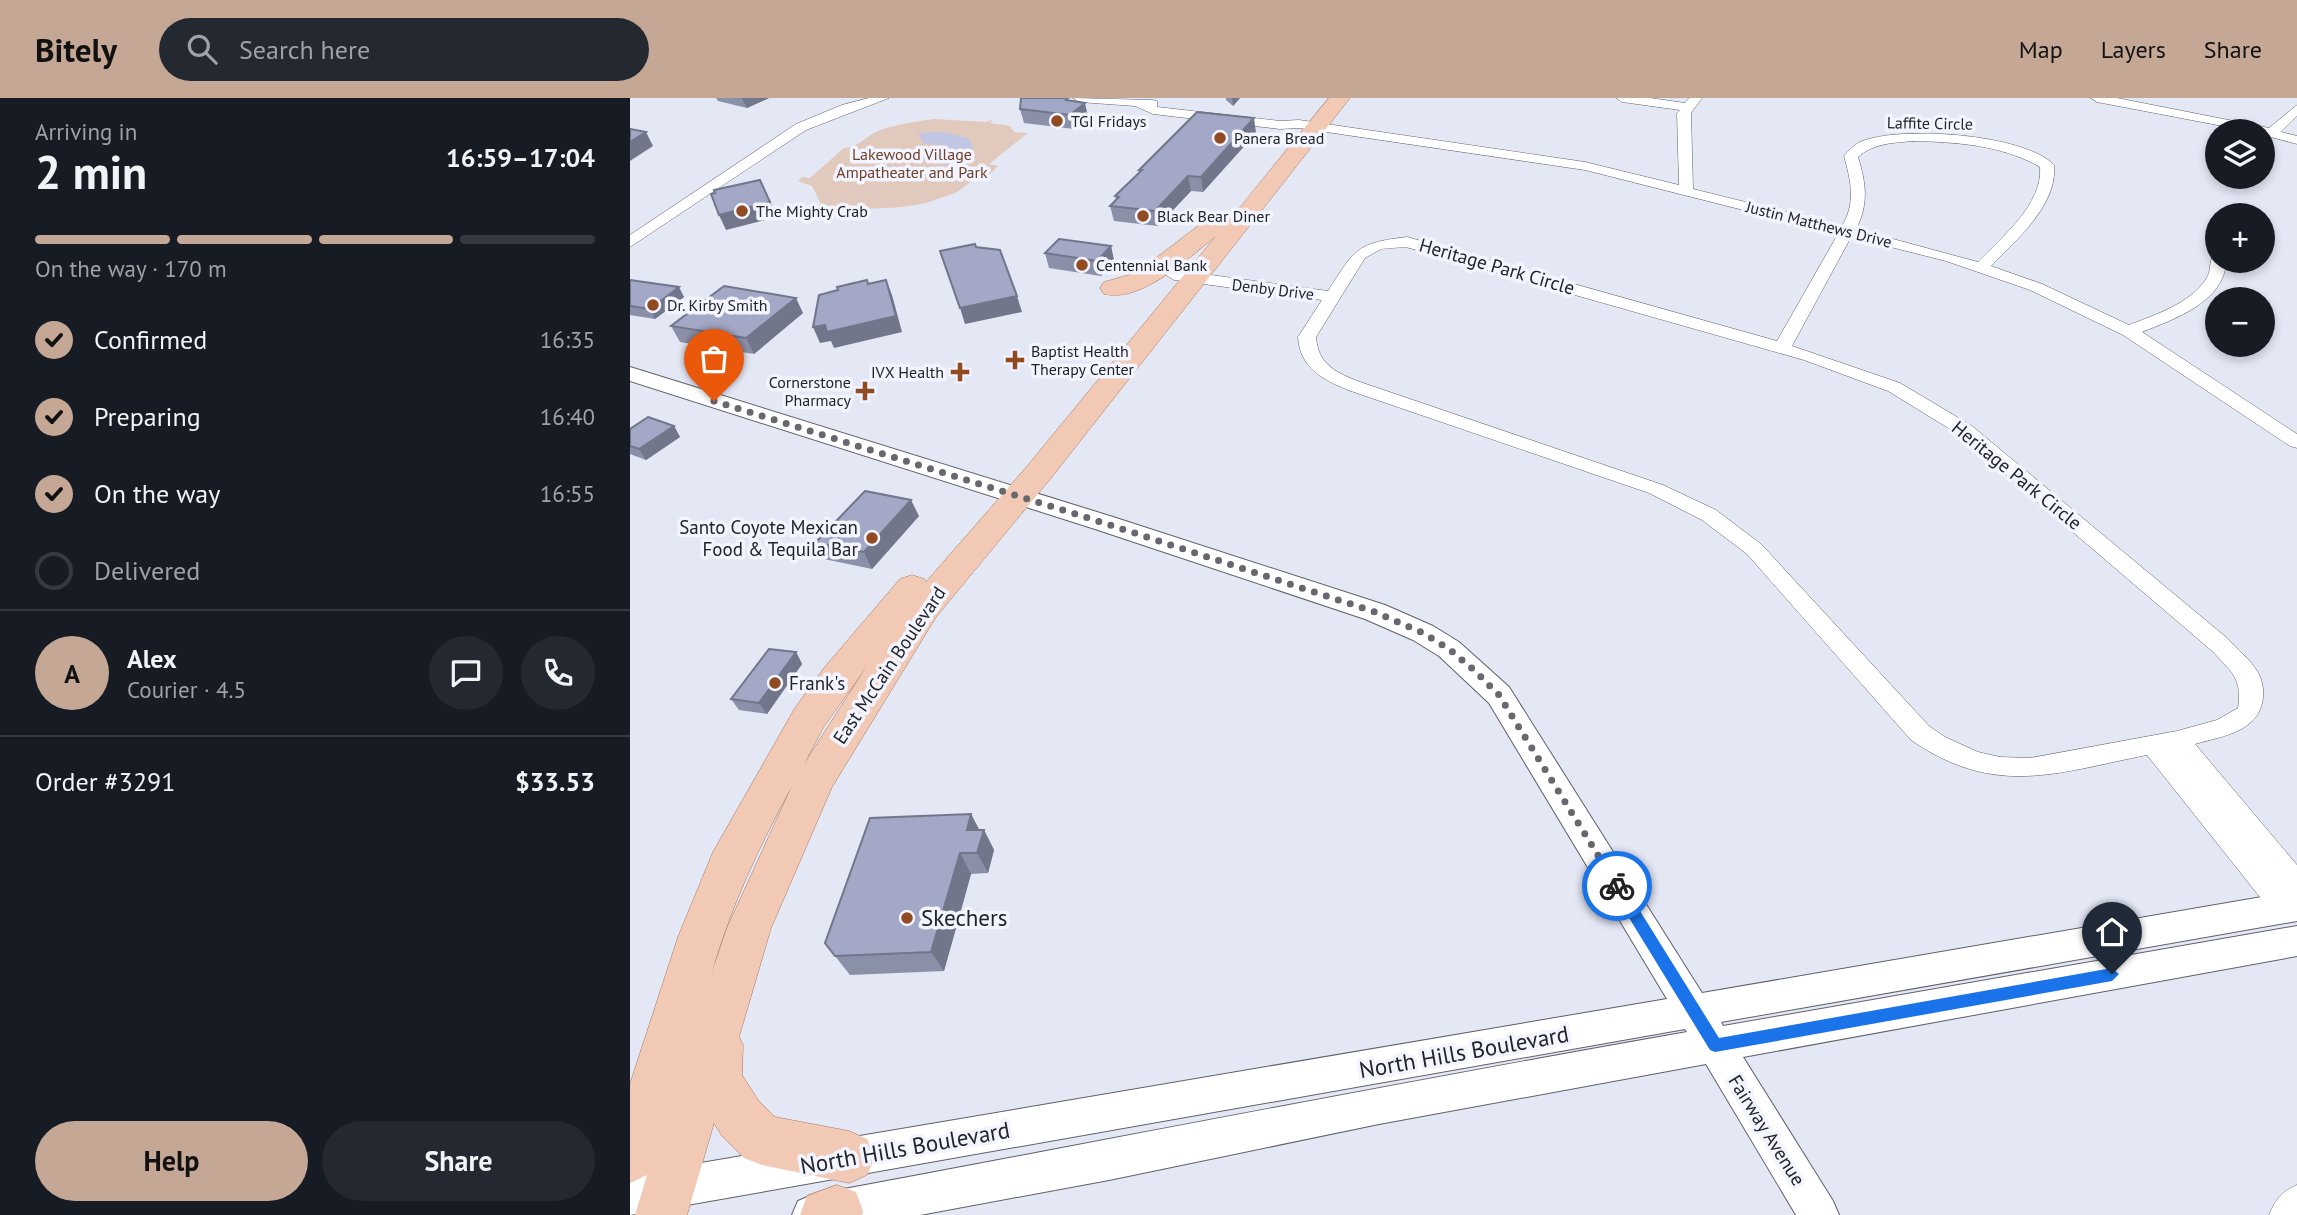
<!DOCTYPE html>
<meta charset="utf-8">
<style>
:root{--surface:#171b24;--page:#242831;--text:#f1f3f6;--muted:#9ea1a6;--line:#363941;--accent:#c5a796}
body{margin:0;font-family:"PT Sans",sans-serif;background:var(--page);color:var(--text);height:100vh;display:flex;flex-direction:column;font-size:26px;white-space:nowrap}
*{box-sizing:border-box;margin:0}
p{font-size:23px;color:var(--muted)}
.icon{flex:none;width:38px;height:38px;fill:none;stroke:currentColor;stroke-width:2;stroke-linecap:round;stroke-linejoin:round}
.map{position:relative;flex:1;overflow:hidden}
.drawer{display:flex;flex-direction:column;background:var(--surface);width:630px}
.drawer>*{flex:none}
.fabs{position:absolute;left:1575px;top:21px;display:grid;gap:14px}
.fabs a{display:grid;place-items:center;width:70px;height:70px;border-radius:50%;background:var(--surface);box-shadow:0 4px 10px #0003;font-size:35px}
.pin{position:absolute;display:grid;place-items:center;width:60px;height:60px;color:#fff;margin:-72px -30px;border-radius:50% 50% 50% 0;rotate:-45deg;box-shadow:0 0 7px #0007}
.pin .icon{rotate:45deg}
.courier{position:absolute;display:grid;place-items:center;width:70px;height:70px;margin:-35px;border:5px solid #1a73e8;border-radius:50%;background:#fff;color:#222;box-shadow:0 2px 9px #0007}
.overview em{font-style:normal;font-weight:600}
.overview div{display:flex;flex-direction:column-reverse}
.overview{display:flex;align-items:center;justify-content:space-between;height:119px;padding:0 35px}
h1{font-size:46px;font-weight:600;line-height:52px}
.bar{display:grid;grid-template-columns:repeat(4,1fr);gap:10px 7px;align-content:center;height:84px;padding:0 35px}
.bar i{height:9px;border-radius:5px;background:var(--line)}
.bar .on{background:var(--accent)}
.bar p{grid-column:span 4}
.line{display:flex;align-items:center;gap:18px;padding:0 35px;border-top:2px solid var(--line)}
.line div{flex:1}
.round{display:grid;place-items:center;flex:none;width:74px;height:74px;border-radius:37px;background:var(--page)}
ol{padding:0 35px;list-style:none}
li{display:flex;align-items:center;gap:21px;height:77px}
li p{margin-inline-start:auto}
li .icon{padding:7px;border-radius:50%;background:var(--accent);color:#111;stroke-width:4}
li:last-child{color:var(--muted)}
li i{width:38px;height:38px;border:4px solid var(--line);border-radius:50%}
.button{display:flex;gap:14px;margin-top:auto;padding:14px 35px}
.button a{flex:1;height:80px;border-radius:42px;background:var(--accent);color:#111;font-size:28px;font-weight:600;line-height:80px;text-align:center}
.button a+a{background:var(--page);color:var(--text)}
header{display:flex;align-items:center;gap:42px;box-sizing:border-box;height:98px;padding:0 35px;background:var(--accent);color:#111}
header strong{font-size:33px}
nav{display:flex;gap:38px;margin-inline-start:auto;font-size:24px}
.search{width:490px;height:63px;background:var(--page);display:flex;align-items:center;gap:18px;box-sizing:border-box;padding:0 24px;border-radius:38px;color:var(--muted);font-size:26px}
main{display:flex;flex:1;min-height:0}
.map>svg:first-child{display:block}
.green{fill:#e1c9bd}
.water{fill:#c0c6e4}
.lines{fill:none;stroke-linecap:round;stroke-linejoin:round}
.minor-casing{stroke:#5e606b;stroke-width:1}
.tertiary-casing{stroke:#5e606b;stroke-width:2}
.primary-casing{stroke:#a47862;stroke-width:1}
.minor{fill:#fff;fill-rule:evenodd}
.tertiary{fill:#fff;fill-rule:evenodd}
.primary{fill:#f2c9b4;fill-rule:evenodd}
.wall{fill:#8b90a9}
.shaded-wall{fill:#71768a}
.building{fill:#a2a8c5;stroke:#71768a;stroke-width:2}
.route{fill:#1a73e8}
.done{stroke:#67686f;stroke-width:7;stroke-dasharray:0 12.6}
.poi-dot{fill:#904b21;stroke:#f2f4ff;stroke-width:2.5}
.labels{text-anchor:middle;stroke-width:7;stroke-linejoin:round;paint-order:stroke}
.far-poi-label{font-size:16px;fill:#232428;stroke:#f2f4ff;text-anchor:start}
.far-street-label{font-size:16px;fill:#232428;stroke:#f2f4ff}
.far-park-label{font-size:16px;fill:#6f4229;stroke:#f2f4ff}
.street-label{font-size:19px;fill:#232428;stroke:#f2f4ff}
.poi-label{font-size:19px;fill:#232428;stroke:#f2f4ff;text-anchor:end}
.near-poi-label{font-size:23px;fill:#232428;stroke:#f2f4ff;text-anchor:start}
.near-street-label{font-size:23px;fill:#232428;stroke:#f2f4ff}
</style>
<header>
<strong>Bitely</strong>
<div class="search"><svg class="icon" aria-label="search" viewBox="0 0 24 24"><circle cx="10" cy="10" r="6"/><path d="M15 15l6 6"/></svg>Search here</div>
<nav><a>Map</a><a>Layers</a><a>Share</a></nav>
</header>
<main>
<section class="drawer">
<div class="overview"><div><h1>2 min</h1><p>Arriving in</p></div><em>16:59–17:04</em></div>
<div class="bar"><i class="on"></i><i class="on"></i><i class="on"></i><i></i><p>On the way · 170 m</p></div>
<ol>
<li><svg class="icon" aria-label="check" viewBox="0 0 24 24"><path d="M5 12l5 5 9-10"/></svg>Confirmed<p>16:35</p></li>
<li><svg class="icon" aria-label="check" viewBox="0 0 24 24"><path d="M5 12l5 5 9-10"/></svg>Preparing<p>16:40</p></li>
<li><svg class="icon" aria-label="check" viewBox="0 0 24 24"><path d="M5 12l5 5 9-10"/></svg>On the way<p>16:55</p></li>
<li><i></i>Delivered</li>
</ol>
<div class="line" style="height:126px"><b class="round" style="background:var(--accent);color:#111">A</b><div><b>Alex</b><p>Courier · 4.5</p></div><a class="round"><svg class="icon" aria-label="chat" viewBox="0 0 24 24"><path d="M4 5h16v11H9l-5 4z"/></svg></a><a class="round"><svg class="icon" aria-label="phone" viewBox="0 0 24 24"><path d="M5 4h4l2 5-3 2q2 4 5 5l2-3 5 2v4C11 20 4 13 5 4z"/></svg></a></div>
<div class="line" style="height:91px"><div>Order #3291</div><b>$33.53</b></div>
<div class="button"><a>Help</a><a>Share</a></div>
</section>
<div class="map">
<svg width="1667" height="1117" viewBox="0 0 1667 1117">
<rect width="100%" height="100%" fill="#e4e7f4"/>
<path class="green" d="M304,21l51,3 8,-2 -3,3 20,3 4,6 14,1 -39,31 9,2 -10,10c-13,-1 -22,11 -33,17 -8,3 -18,6 -26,9 -36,10 -74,4 -110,10l1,-10 -8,-16 -14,-5 4,-4 8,1 34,-30c14,0 22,-12 34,-17 18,-7 37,-9 56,-12z"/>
<path class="water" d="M312,34l26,6 5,9c-8,15 -20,19 -35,17l-4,-6 9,-4v-9l-19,-1 -6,-11z"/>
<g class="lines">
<g class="minor-casing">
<g id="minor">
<path d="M239,0h20l-83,32 -176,117v-12l166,-111 46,-19z"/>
<path d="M443,0l79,2 5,1v6l123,14 19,-1 286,42 94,23 -2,-72 3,-3 -58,-8 -6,-4h34l35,5 4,-5h13l-11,15 2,76 149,37c14,-23 9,-45 2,-70 4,-5 10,-11 16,-14 39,-17 165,-8 194,23 4,40 -38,75 -63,101l51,18 87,41c26,-10 62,-22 77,-46 5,-7 3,-14 6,-21l5,-2v5h9c-1,41 -52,58 -84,71l155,102v14l-7,-2 -167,-111 -93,-45 -84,-29 -95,-24 -59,109 108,37 72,43 255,212c10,11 23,21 30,33 5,7 7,19 6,27 -4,34 -40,38 -68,46l102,121v31l-8,-3 8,12 -2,11 -10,4 -10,-4 -128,-161c-91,18 -152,43 -236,-15l-164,-186 -45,-34 -53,-27 -301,-103c-26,-11 -48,-22 -50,-53l24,-37 -148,-20 -8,-5 8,-5 154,21c27,-42 28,-48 79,-54l370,104 61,-107 -253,-64 -286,-42 -19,1 -127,-15 -18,-8 -56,-4zM1283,43c43,1 89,4 127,26 3,37 -38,70 -62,95l-122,-33c13,-25 10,-46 2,-72 16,-14 35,-14 55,-16zM776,149l398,113 84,31 70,43 253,216c19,20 32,28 27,58l-21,12 -40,11 -147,27 -30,-1 -22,-5 -33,-15 -16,-11 -168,-182 -45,-34 -53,-25 -303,-103c-23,-9 -42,-17 -44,-45l49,-79 16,-9z"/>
<path d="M1461,0h26l152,30 28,-23v11l-16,16 16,4v8l-34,-9v-4h-14l-152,-29z"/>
<path d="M1667,1087v30h-28c6,-15 13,-24 28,-30z"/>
</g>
</g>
<g class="tertiary-casing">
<path id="tertiary" d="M0,269l483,150 272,88 48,21 26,16 50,45 193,306 595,-102v30l-576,101 2,4 574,-100v30l-554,101 90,144 6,14h-43l-90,-151 -327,60 -270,56 -189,35h-128l6,-14 14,-6c292,-54 583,-112 875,-163l-2,-3 -1055,186v-40l1037,-176 -178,-296 -50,-47 -26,-16 -48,-21 -270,-90 -465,-148z"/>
</g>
<g class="primary-casing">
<g id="primary">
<path d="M699,0h21l-299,380 -115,139 -104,170 -61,141 -32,109 4,8 -1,30 16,25 17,17 74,14 18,8 8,18 -8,18 -18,8 -87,-18 -18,-7 -22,-22 -8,-13 -27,92h-52l12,-40 -17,8v-99l48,-147 35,-85 82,-144 29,-40 76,-89 12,-4 12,4 2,3 103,-118 187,-228c-28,22 -74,67 -112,58l-4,-6 4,-6 32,-9 70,-53 9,-2 9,2 2,4zM237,568l-63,98 19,-36zM162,688l-65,142 -15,44c19,-67 47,-125 80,-186z"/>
<path d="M207,1087l19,7 7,19 -1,4h-62l7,-19z"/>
</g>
</g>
<use href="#minor" class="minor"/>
<use href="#tertiary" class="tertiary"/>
<use href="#primary" class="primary"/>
</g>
<g class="wall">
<path d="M86,0h53l-22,10 -29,-7z"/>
<path d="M438,0l1,3 19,16 -14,12 -50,-6 -4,-14z"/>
<path d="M596,0h14l-7,8 -7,-6z"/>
<path d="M626,35l-53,59 -12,-1 -33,35 -44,-5 -4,-15 6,-6 -1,-4 24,-23v-3z"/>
<path d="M481,148l3,15 -13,15 -52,-8 -4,-15z"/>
<path d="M0,182l54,17 -29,22 -25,-4z"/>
<path d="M173,215l-49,41 -74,-12 -9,-16z"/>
<path d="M44,328l6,11 -34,23 -16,-6v-25z"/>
<path d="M289,418l-47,53 -48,-10 -9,-16z"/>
<path d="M166,554l6,12 -35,50 -28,-4 -8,-11z"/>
<path d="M341,716l8,16h5l10,20 -6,23 -17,1 -27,97 -94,4 -15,-19z"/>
</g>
<g class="shaded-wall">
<path d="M112,0h27l-22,10z"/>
<path d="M602,0h8l-7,8z"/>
<path d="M455,5l3,14 -14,12 -4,-14z"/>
<path d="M624,20l2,15 -53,59 -2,-15z"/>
<path d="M16,34l7,14 -23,15v-19z"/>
<path d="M558,78l3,15 -33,35 -3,-15z"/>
<path d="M140,104l7,15 -51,13 -7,-15z"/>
<path d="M481,148l3,15 -13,15 -4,-15z"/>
<path d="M256,182l6,15 10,37 -68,16 -3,-7 -11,2 -7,-16z"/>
<path d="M49,189l5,10 -29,22 -5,-10z"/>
<path d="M387,198l5,16 -57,12 -5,-16z"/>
<path d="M166,200l7,15 -49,41 -8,-16z"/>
<path d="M44,328l6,11 -34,23 -7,-11z"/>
<path d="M281,402l8,16 -47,53 -8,-17z"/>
<path d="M166,554l6,12 -35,50 -8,-11z"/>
<path d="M341,716l11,21 -15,-5z"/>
<path d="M354,732l10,20 -6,23 -11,-20z"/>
<path d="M330,755l11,21 -27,97 -13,-19z"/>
</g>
<g class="building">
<path d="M391,0h47l-2,2 19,3 -15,12 -50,-6z"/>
<path d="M567,14l57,6 -53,59 -13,-1 -33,35 -45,-5 9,-9 -4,-1 27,-26h-3z"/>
<path d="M0,31l16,3 -16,10z"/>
<path d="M130,82l10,22 -51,13 -8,-21 4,-1 -1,-3z"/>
<path d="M429,141l52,7 -14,15 -52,-8z"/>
<path d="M345,146l1,3 24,3 17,46 -57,12 -20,-57z"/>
<path d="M0,182l49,7 -29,22 -20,-3z"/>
<path d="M237,182l1,4 18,-4 10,36 -69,16 -2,-7 -12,2 6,-32 19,-5 -1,-3z"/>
<path d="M94,188l72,12 -50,40 -75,-12z"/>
<path d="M18,319l26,9 -35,23 -9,-3v-17z"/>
<path d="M235,393l46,9 -47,52 -49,-9z"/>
<path d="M139,551l27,3 -37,51 -28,-4z"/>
<path d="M341,716l-4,16h17l-7,23h-17l-29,99 -96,4 -10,-13 45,-125z"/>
</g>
<path class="route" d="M987,782l5,2 97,156 393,-70 7,6 -7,7 -397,71 -5,-2 -98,-160 -2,-4z"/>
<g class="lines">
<path class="done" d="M84,303l390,122 271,89 48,21 26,16 26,22 24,24 118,191"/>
</g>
<g class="poi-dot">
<circle cx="427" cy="23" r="7"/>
<circle cx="590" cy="40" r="7"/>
<circle cx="112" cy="113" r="7"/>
<circle cx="513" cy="118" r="7"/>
<circle cx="452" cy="167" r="7"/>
<circle cx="23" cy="207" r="7"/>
<path d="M381.5 251.5h7v7h7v7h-7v7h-7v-7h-7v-7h7z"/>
<path d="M326.5 263.5h7v7h7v7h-7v7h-7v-7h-7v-7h7z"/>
<path d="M231.5 282.5h7v7h7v7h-7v7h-7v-7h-7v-7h7z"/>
<circle cx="242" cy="440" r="7"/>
<circle cx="145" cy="585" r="7"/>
<circle cx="277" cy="820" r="7"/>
</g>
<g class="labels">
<g class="far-poi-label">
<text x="441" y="29">TGI Fridays</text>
<text x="604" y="46">Panera Bread</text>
<text x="126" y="119">The Mighty Crab</text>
<text x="527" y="124">Black Bear Diner</text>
<text x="466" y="173">Centennial Bank</text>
<text x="37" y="213">Dr. Kirby Smith</text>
<text x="401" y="259">Baptist Health<tspan x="401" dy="18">Therapy Center</tspan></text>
<text x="314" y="280" text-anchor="end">IVX Health</text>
<text x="221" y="290" text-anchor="end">Cornerstone<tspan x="221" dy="18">Pharmacy</tspan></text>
</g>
<g class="far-street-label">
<text transform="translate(1300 25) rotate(1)" y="6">Laffite Circle</text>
<text transform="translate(1189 126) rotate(14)" y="6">Justin Matthews Drive</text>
<text transform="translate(643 191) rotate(7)" y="6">Denby Drive</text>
</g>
<g class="far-park-label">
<text x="282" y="62">Lakewood Village<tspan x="282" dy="18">Ampatheater and Park</tspan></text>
</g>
<g class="street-label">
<text transform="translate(867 168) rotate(16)" y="7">Heritage Park Circle</text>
<text transform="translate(1387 377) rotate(39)" y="7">Heritage Park Circle</text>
<text transform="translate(259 567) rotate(-56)" y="7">East McCain Boulevard</text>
<text transform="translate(1137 1032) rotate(58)" y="7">Fairway Avenue</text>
</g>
<g class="poi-label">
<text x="228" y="436">Santo Coyote Mexican<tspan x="228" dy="22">Food &amp; Tequila Bar</tspan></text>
<text x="159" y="592" text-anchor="start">Frank's</text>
</g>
<g class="near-poi-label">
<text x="291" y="828">Skechers</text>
</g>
<g class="near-street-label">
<text transform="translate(834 954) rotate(-10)" y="8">North Hills Boulevard</text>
<text transform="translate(275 1050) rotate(-10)" y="8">North Hills Boulevard</text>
</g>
</g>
</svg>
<div class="fabs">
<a><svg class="icon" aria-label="layers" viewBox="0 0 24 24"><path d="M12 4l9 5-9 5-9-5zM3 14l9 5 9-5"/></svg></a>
<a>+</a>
<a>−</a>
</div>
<div class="pin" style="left:84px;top:303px;background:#ea580c"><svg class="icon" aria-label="bag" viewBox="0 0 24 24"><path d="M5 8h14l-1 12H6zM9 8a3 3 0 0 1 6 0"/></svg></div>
<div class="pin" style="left:1482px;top:876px;background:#1f2937"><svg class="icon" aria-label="home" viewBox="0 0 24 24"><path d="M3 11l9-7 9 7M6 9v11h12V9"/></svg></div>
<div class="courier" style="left:987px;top:788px"><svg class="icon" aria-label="bike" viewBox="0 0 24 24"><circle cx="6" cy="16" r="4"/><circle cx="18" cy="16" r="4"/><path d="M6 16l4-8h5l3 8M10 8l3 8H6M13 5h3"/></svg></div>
</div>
</main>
